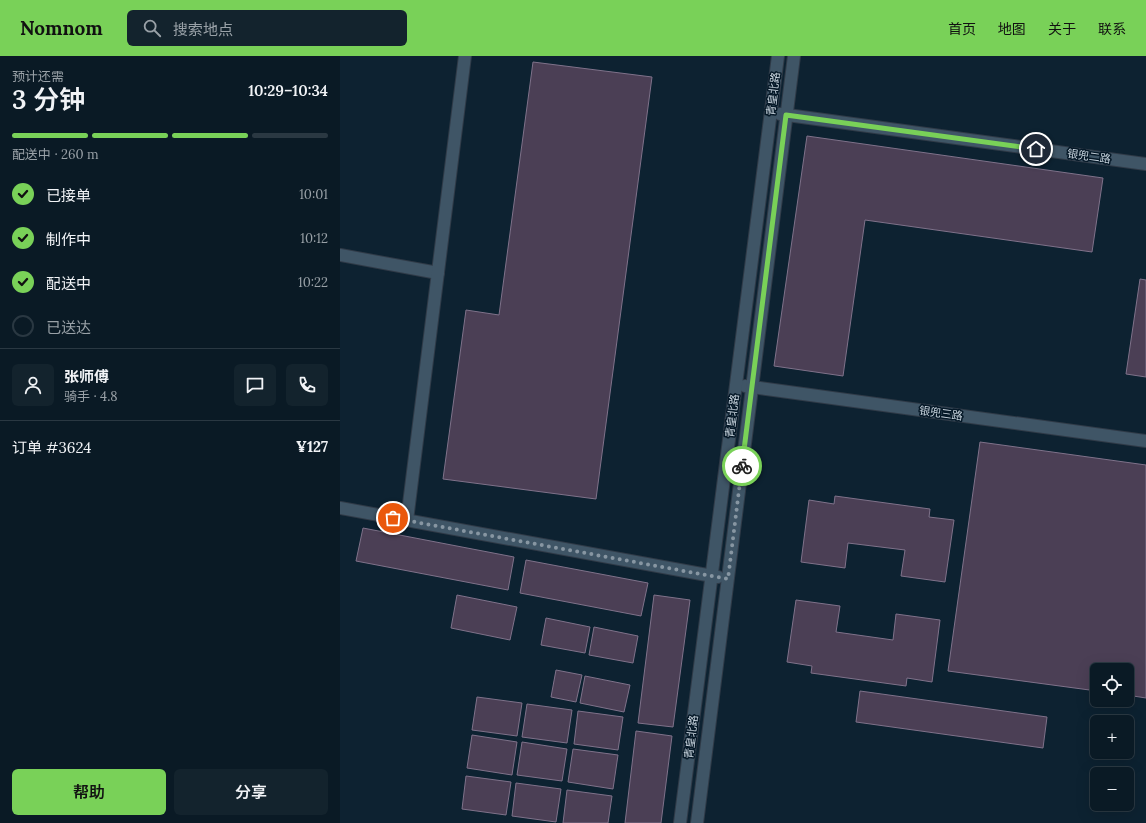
<!DOCTYPE html>
<html lang="zh">
<meta charset="utf-8">
<style>
:root{--surface:#0a1a25;--page:#13232d;--text:#f1f3f6;--muted:#99a1a7;--line:#2a3842;--accent:#79d158}
body{margin:0;font-family:Lora,"Noto Sans SC",serif;background:var(--page);color:var(--text);height:100vh;display:flex;flex-direction:column;font-size:15px;white-space:nowrap}
*{box-sizing:border-box;margin:0}
p{font-size:13px;color:var(--muted)}
.icon{flex:none;width:22px;height:22px;fill:none;stroke:currentColor;stroke-width:2;stroke-linecap:round;stroke-linejoin:round}
.map{position:relative;flex:1;overflow:hidden}
.panel{display:flex;flex-direction:column;background:var(--surface);width:340px}
.panel>*{flex:none}
.fabs{position:absolute;left:750px;top:607px;display:grid;gap:8px}
.fabs a{display:grid;place-items:center;width:44px;height:44px;border-radius:6px;background:var(--surface);box-shadow:0 4px 16px #0002,0 0 0 1px var(--line);font-size:20px}
.pin{position:absolute;display:grid;place-items:center;width:34px;height:34px;color:#fff;margin:-17px;border:2px solid #fff;border-radius:50%;box-shadow:0 1px 4px #0007}
.courier{position:absolute;display:grid;place-items:center;width:40px;height:40px;margin:-20px;border:3px solid #79d158;border-radius:50%;background:#fff;color:#222;box-shadow:0 1px 5px #0007}
.headline em{font-style:normal;font-weight:600}
.headline div{display:flex;flex-direction:column-reverse}
.headline{display:flex;align-items:center;justify-content:space-between;height:68px;padding:0 12px}
h1{font-size:26px;font-weight:600;line-height:30px}
.bar{display:grid;grid-template-columns:repeat(4,1fr);gap:6px 4px;align-content:center;height:48px;padding:0 12px}
.bar i{height:5px;border-radius:3px;background:var(--line)}
.bar .on{background:var(--accent)}
.bar p{grid-column:span 4}
.line{display:flex;align-items:center;gap:10px;padding:0 12px;border-top:1px solid var(--line)}
.line div{flex:1}
.round{display:grid;place-items:center;flex:none;width:42px;height:42px;border-radius:6px;background:var(--page)}
ol{padding:0 12px;list-style:none}
li{display:flex;align-items:center;gap:12px;height:44px}
li p{margin-inline-start:auto}
li .icon{padding:4px;border-radius:50%;background:var(--accent);color:#111;stroke-width:4}
li:last-child{color:var(--muted)}
li i{width:22px;height:22px;border:2px solid var(--line);border-radius:50%}
.button{display:flex;gap:8px;margin-top:auto;padding:8px 12px}
.button a{flex:1;height:46px;border-radius:6px;background:var(--accent);color:#111;font-size:16px;font-weight:600;line-height:46px;text-align:center}
.button a+a{background:var(--page);color:var(--text)}
header{display:flex;align-items:center;gap:24px;box-sizing:border-box;height:56px;padding:0 20px;background:var(--accent);color:#111}
header strong{font-size:19px}
nav{display:flex;gap:22px;margin-inline-start:auto;font-size:14px}
.search{width:280px;height:36px;background:var(--page);display:flex;align-items:center;gap:10px;box-sizing:border-box;padding:0 14px;border-radius:6px;color:var(--muted);font-size:15px}
main{display:flex;flex:1;min-height:0}
.map>svg:first-child{display:block}
.building{fill:#4b3f55;stroke:#7f728a}
.lines{fill:none;stroke-linecap:round;stroke-linejoin:round}
.minor-casing{stroke:#303b48;stroke-width:14}
.minor{stroke:#3f5566;stroke-width:12}
.done{stroke:#8796a2;stroke-width:4;stroke-dasharray:0 7.2}
.route{stroke:#79d158;stroke-width:5}
.labels{text-anchor:middle;stroke-width:3;stroke-linejoin:round;paint-order:stroke}
.street-label{font-size:11px;fill:#c9d5df;stroke:#051827}
</style>
<header>
<strong>Nomnom</strong>
<div class="search"><svg class="icon" aria-label="search" viewBox="0 0 24 24"><circle cx="10" cy="10" r="6"/><path d="M15 15l6 6"/></svg>搜索地点</div>
<nav><a>首页</a><a>地图</a><a>关于</a><a>联系</a></nav>
</header>
<main>
<section class="panel">
<div class="headline"><div><h1>3 分钟</h1><p>预计还需</p></div><em>10:29–10:34</em></div>
<div class="bar"><i class="on"></i><i class="on"></i><i class="on"></i><i></i><p>配送中 · 260 m</p></div>
<ol>
<li><svg class="icon" aria-label="check" viewBox="0 0 24 24"><path d="M5 12l5 5 9-10"/></svg>已接单<p>10:01</p></li>
<li><svg class="icon" aria-label="check" viewBox="0 0 24 24"><path d="M5 12l5 5 9-10"/></svg>制作中<p>10:12</p></li>
<li><svg class="icon" aria-label="check" viewBox="0 0 24 24"><path d="M5 12l5 5 9-10"/></svg>配送中<p>10:22</p></li>
<li><i></i>已送达</li>
</ol>
<div class="line" style="height:72px"><a class="round"><svg class="icon" aria-label="person" viewBox="0 0 24 24"><circle cx="12" cy="8" r="4"/><path d="M4 21q1-7 8-7t8 7"/></svg></a><div><b>张师傅</b><p>骑手 · 4.8</p></div><a class="round"><svg class="icon" aria-label="chat" viewBox="0 0 24 24"><path d="M4 5h16v11H9l-5 4z"/></svg></a><a class="round"><svg class="icon" aria-label="phone" viewBox="0 0 24 24"><path d="M5 4h4l2 5-3 2q2 4 5 5l2-3 5 2v4C11 20 4 13 5 4z"/></svg></a></div>
<div class="line" style="height:52px"><div>订单 #3624</div><b>¥127</b></div>
<div class="button"><a>帮助</a><a>分享</a></div>
</section>
<div class="map">
<svg width="806" height="767" viewBox="0 0 806 767">
<rect width="100%" height="100%" fill="#0d2231"/>
<g class="building">
<path d="M193,6l119,15 -56,422 -153,-20 23,-169 33,5z"/>
<path d="M467,80l296,42 -11,74 -227,-32 -22,156 -69,-10z"/>
<path d="M800,223l6,1v97l-20,-3z"/>
<path d="M640,386l166,23v233l-19,-3v-25h-30v21l-149,-20z"/>
<path d="M495,440l95,13 -1,8 25,3 -9,62 -44,-6 4,-26 -57,-7 -3,25 -44,-6 8,-62 25,4z"/>
<path d="M23,472l151,29 -6,33 -152,-29z"/>
<path d="M186,504l122,23 -7,33 -121,-23z"/>
<path d="M117,539l60,12 -7,33 -59,-12z"/>
<path d="M314,539l36,5 -17,127 -35,-4z"/>
<path d="M456,544l44,6 -4,26 57,8 3,-26 44,6 -8,62 -25,-4 -1,8 -95,-13 1,-7 -25,-4z"/>
<path d="M206,562l44,9 -5,26 -44,-8z"/>
<path d="M254,571l44,9 -5,27 -44,-8z"/>
<path d="M216,614l26,5 -6,27 -25,-5z"/>
<path d="M245,620l45,9 -6,27 -44,-9z"/>
<path d="M520,635l187,26 -4,31 -187,-26z"/>
<path d="M137,641l45,6 -5,33 -45,-6z"/>
<path d="M187,648l45,6 -5,33 -45,-6z"/>
<path d="M238,655l45,6 -5,33 -44,-6z"/>
<path d="M296,675l36,5 -11,87h-36z"/>
<path d="M132,679l45,7 -5,33 -45,-7z"/>
<path d="M182,686l45,7 -5,32 -45,-6z"/>
<path d="M233,693l45,6 -5,34 -45,-7z"/>
<path d="M126,720l45,6 -5,33 -44,-6z"/>
<path d="M176,727l45,6 -5,33 -44,-6z"/>
<path d="M227,734l45,6 -4,27h-45z"/>
</g>
<g class="lines">
<g class="minor-casing">
<g id="minor">
<path d="M440,58l366,50"/>
<path d="M0,199l98,18"/>
<path d="M405,330l401,55"/>
<path d="M0,452l378,69"/>
<path d="M67,464l58,-464"/>
<path d="M340,767l98,-767"/>
<path d="M357,767l97,-767"/>
</g>
</g>
<use href="#minor" class="minor"/>
</g>
<g class="lines">
<path class="done" d="M53,462l335,61 14,-113"/>
<path class="route" d="M402,410l44,-351 250,34"/>
</g>
<g class="labels">
<g class="street-label">
<text transform="translate(433 38) rotate(-83)" y="4">青皇北路</text>
<text transform="translate(749 100) rotate(8)" y="4">银兜二路</text>
<text transform="translate(601 357) rotate(8)" y="4">银兜三路</text>
<text transform="translate(392 360) rotate(-83)" y="4">青皇北路</text>
<text transform="translate(351 681) rotate(-83)" y="4">青皇北路</text>
</g>
</g>
</svg>
<div class="fabs">
<a><svg class="icon" aria-label="locate" viewBox="0 0 24 24"><circle cx="12" cy="12" r="6"/><path d="M12 2v4M12 18v4M2 12h4M18 12h4"/></svg></a>
<a>+</a>
<a>−</a>
</div>
<div class="pin" style="left:53px;top:462px;background:#ea580c"><svg class="icon" aria-label="bag" viewBox="0 0 24 24"><path d="M5 8h14l-1 12H6zM9 8a3 3 0 0 1 6 0"/></svg></div>
<div class="pin" style="left:696px;top:93px;background:#1f2937"><svg class="icon" aria-label="home" viewBox="0 0 24 24"><path d="M3 11l9-7 9 7M6 9v11h12V9"/></svg></div>
<div class="courier" style="left:402px;top:410px"><svg class="icon" aria-label="bike" viewBox="0 0 24 24"><circle cx="6" cy="16" r="4"/><circle cx="18" cy="16" r="4"/><path d="M6 16l4-8h5l3 8M10 8l3 8H6M13 5h3"/></svg></div>
</div>
</main>
